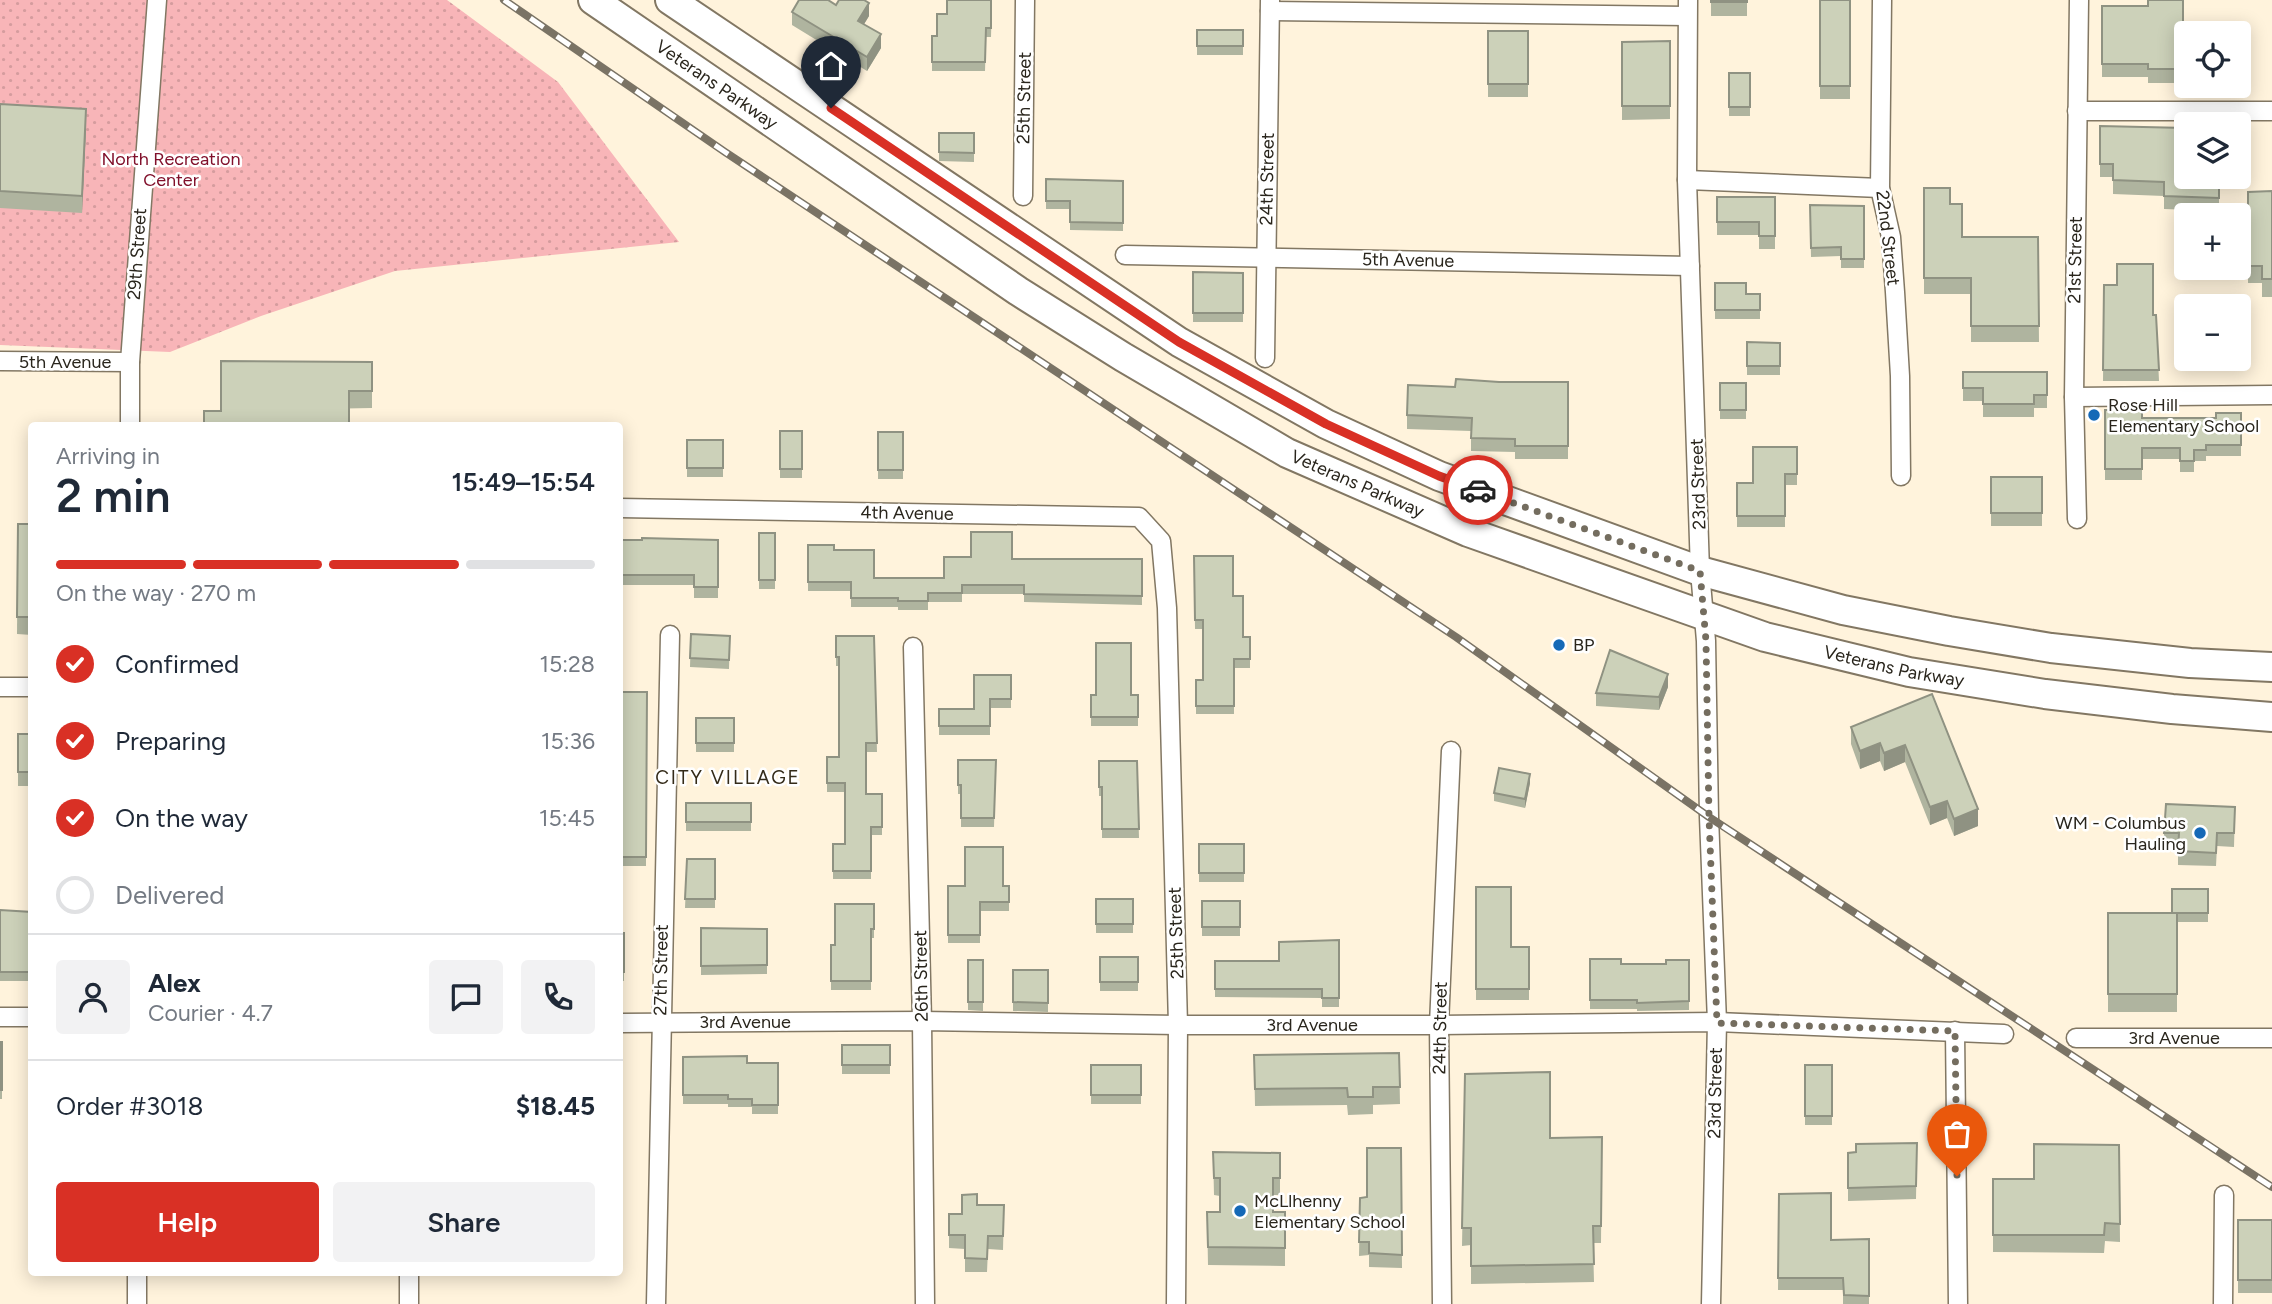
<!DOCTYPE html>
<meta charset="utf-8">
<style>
:root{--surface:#fff;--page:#f2f2f3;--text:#1f2937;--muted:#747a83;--line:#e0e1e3;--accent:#d93025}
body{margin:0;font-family:Figtree,sans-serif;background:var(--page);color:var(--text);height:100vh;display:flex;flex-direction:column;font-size:26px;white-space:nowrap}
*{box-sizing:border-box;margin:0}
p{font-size:23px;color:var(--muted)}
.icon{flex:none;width:38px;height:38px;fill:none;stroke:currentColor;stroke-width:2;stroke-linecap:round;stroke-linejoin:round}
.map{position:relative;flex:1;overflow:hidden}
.drawer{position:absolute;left:28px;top:422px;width:595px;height:854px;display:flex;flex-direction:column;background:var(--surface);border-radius:7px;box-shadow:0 4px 18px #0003}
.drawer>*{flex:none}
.fabs{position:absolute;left:2174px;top:21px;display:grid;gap:14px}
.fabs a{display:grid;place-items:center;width:77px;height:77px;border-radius:7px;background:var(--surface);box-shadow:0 4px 18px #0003;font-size:35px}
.pin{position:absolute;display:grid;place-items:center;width:60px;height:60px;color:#fff;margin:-72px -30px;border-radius:50% 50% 50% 0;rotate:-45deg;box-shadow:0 0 7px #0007}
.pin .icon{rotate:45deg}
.courier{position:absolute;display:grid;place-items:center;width:70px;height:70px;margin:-35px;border:5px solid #d93025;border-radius:50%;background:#fff;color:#222;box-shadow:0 2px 9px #0007}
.summary em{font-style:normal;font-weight:600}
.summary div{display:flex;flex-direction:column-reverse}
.summary{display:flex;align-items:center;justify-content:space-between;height:119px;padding:0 28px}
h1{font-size:46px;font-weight:600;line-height:52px}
.bar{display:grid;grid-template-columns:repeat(4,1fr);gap:10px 7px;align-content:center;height:84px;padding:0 28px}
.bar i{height:9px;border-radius:5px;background:var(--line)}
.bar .on{background:var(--accent)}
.bar p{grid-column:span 4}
.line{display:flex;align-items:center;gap:18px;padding:0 28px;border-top:2px solid var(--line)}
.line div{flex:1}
.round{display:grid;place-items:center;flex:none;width:74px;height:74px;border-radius:7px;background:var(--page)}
ol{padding:0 28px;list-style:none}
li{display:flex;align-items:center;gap:21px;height:77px}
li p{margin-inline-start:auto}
li .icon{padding:7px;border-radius:50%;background:var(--accent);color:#fff;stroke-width:4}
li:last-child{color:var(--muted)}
li i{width:38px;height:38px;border:4px solid var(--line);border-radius:50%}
.primary-button{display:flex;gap:14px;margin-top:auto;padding:14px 28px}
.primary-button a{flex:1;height:80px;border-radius:7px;background:var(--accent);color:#fff;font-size:28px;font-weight:600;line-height:80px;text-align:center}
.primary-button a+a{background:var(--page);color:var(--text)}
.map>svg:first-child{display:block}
.park{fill:url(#park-dots)}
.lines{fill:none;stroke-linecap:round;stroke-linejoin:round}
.minor-casing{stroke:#827763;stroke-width:21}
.primary-casing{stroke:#827763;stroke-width:32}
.minor{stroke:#fff;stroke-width:18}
.primary{stroke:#fff;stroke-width:28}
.rail-casing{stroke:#7a7365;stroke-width:8}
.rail{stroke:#fff;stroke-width:5;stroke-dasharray:16;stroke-linecap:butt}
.wall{fill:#afb49f}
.shaded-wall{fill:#8f9282}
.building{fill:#ccd1b9;stroke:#8f9282;stroke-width:2}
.done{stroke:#746d5f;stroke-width:7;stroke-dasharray:0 12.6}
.route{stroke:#d93025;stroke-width:9}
.poi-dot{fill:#1569b7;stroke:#fff;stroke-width:2.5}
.labels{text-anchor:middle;stroke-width:5;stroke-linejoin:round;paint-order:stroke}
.street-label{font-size:18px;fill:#29251c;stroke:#fff}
.park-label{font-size:18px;fill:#81102b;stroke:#fff}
.poi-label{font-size:18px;fill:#29251c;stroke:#fff;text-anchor:start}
.neighbourhood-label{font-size:19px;letter-spacing:2px;fill:#342b19;stroke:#fff}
</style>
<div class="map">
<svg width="2272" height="1304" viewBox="0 0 2272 1304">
<defs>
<pattern id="park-dots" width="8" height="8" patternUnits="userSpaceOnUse" patternTransform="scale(1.75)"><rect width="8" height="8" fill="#f8b5b8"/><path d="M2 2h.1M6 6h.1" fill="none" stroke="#d59c9e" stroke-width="1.8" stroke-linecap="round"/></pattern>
</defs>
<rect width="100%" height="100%" fill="#fff3dc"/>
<path class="park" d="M0,0h447l111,82 121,160 -284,29 -134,45 -91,36 -170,-7z"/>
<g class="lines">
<g class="minor-casing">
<g id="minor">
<path d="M1688,0l-1,180 13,391 6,70 3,176 8,205 -6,282"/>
<path d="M1882,0l-2,188 11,49 4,55 5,84 1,100"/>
<path d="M1270,11l417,5"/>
<path d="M2077,111h195"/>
<path d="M1687,180l193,8"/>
<path d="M1023,196l2,-196"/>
<path d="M1125,255l565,11"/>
<path d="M1265,358l5,-358"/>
<path d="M0,361l130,1"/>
<path d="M2074,397l198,-2"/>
<path d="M130,425v-63l27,-362"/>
<path d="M620,508l519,9 22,24 6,67 11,417 -2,279"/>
<path d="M2077,519l-3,-122 5,-397"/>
<path d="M913,647l9,374 3,283"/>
<path d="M0,687h32"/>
<path d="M0,1017h32"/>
<path d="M620,1023l302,-2 256,4h261l278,-3 287,12"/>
<path d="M1955,1031l3,273"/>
<path d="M2076,1038h196"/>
<path d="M137,1272v32"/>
<path d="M409,1304v-32"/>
<path d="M656,1304l14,-669"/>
<path d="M1442,1304l-3,-279 12,-274"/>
<path d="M2223,1304l1,-109"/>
</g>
</g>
<g class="primary-casing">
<g id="primary">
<path id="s1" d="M593,0l425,291 105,66 164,96 181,79 297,105 144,35 136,22 127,15 100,8"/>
<path d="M670,0l509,342 147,82 113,52 261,95 143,39 106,21 102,17 139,15 82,4"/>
</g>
</g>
<use href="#minor" class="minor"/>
<use href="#primary" class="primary"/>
<g class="rail-casing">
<path id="rail" d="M504,0l221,152 731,485 253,180 563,370"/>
</g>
<use href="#rail" class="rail"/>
</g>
<g class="wall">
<path d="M992,0l-1,37h-5l-1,34h-53v-35h5l10,-22z"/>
<rect x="1711" y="0" width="36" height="16"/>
<rect x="1820" y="0" width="30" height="99"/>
<path d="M2183,0v83h-35v-6h-46v-71h46z"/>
<path d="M836,5l33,11 -5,8 17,24 -14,23 -75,-46v-13z"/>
<rect x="1197" y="30" width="46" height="25"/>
<rect x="1488" y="31" width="40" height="66"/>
<path d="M1670,41v78l-48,1v-78z"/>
<rect x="1729" y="73" width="21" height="43"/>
<path d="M0,104l86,23 -4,86 -82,-5z"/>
<path d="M2100,126l119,51v34l-55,-2v-13l-51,-2v-17h-13z"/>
<path d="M939,133h35v29l-35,-1z"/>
<path d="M1046,179l77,2v50l-53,-1v-21h-24z"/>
<path d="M1924,188l26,16 12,33h76l1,105h-68v-48h-47z"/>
<path d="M2272,191v106h-10v-14h-14v-91z"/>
<path d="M1717,197h58v52h-16v-14h-42z"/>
<path d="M1810,205l54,1v62h-23v-12l-30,1z"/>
<path d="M1193,272l50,1v49h-50z"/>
<path d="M1715,283l31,11h14v25h-45z"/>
<path d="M2104,285l49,30h3l3,66h-56z"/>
<path d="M1747,342l33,1v32h-33z"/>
<path d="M372,362v46l-151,3z"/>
<path d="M1963,372h84v36h-13v9h-51v-16h-20z"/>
<path d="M1499,382h69v77h-53v-7l-44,-1v-20l-64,-2v-14l48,-28z"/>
<rect x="1720" y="383" width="26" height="36"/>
<path d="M2105,410l37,8h74l25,-5v43h-35v5h-12v11h-14v-13h-38v21h-37z"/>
<rect x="780" y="431" width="22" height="47"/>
<rect x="878" y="432" width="25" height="47"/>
<rect x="687" y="440" width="36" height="37"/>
<path d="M1797,447v38h-12v42h-48v-44h16z"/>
<rect x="1991" y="477" width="51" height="49"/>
<path d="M18,524h14v111l-15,-1z"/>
<rect x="759" y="533" width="16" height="56"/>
<path d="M620,540h98v58h-24v-13h-74z"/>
<path d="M808,545l26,5 40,28h70l68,-19h130v46l-118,-3v-8h-62v8h-34v8h-30v-3h-47v-16h-43z"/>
<path d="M1194,556l39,40 10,41h7v31h-16v46h-38v-34h7v-51h-8z"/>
<path d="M691,634l39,2 -1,33 -39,-2z"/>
<path d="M836,636h38l3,116h-11v42h16v41h-11v44h-38v-35h12v-52h-18v-35h12v-91h-3z"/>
<path d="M1011,675v33h-21v27h-51v-26h35z"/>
<path d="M1668,687l-9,23 -63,-4v-13z"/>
<path d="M620,692h27l-1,174h-26z"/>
<path d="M1932,694l46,132 -24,10 -7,-18 -17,7 -25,-63 -21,9 -4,-10 -20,8 -9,-25v-17z"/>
<rect x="1091" y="695" width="47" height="31"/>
<rect x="696" y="718" width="38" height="34"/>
<rect x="18" y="734" width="14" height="52"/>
<path d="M958,760h38l-2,67h-33v-33h-3z"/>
<path d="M1099,761h38l2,77h-37v-42h-3z"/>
<path d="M1530,783l-5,25 -31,-7v-8z"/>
<rect x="686" y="803" width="65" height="28"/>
<path d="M2235,807l-1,40 -17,-1 -1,20 -38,-1v-18l-14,-1v-13z"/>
<rect x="1199" y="844" width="45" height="38"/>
<path d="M687,859h28v49h-30z"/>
<path d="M948,886h61v25h-29v32h-32z"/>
<path d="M1476,887l35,60h18v53h-53z"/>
<path d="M2208,889v33h-31v90h-69v-99h64z"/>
<rect x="1096" y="899" width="37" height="34"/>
<rect x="1202" y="901" width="38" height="35"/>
<path d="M874,904v34h-3v52h-40v-45h4z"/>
<path d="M0,910l32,2v69h-32z"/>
<path d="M701,928l66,1v45l-66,1z"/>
<rect x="620" y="933" width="4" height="48"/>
<path d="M1339,940v67h-17v-9l-107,-1v-36h64z"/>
<rect x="1100" y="957" width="38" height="34"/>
<path d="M1590,959l31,5h45l23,-4v50l-52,1v-2h-47z"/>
<path d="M968,960h15v51l-15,-1z"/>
<path d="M1013,970h35v42l-35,-1z"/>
<rect x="0" y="1042" width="2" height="57"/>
<rect x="842" y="1045" width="48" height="29"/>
<path d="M1399,1053l1,51 -27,1v9l-25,1 -1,-10 -92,1 -1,-51z"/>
<path d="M683,1057l64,6h31v51h-26v-7h-24v-3h-45z"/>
<rect x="1091" y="1065" width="50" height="39"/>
<rect x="1805" y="1065" width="27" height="60"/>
<path d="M1465,1074l85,64 52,-1 -1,106h-8l1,39 -123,2v-39l-9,1z"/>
<path d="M1917,1143l-1,56 -68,2v-48l8,-1z"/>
<path d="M2119,1145l1,97 -15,-1 -1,12 -111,-1v-73h41z"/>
<path d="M1401,1148l1,120 -33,-1v-12l-10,1 1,-58 7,-1z"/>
<path d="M1213,1152l67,1v42h-7v17h12v54l-77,-1 -1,-53h13v-16l-6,-1z"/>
<path d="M1779,1194l52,46 38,-1v65h-26v-14h-65z"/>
<path d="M977,1205h27l-1,45 -15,-1 -1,23h-22v-23l-16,-1v-13l13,-21z"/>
<rect x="2238" y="1220" width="34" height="73"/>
</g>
<g class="shaded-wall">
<path d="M869,3v13l-11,18v-13z"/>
<path d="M881,34v14l-14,23v-14z"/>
<path d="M86,109v18l-4,86v-17z"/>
<path d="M1668,674v13l-9,23v-13z"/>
<path d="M1880,743v18l-20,8v-18z"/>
<path d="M1905,745v17l-21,9v-18z"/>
<path d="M1530,774v9l-5,25v-9z"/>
<path d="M1947,801v17l-17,7v-18z"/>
<path d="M1978,809v17l-24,10v-17z"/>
</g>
<g class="building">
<path d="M799,0h29l8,5 3,-5h25l5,3 -11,18 23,13 -14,23 -75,-45z"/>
<path d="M947,0h44v28h-5l-1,34h-53v-26h5v-22h10z"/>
<rect x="1711" y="0" width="36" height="2"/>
<rect x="1820" y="0" width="30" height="86"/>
<path d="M2148,0h35v69h-35v-5h-46v-58h46z"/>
<rect x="1197" y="30" width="46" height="16"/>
<rect x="1488" y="31" width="40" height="53"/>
<path d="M1670,41v65h-48v-64z"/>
<rect x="1729" y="73" width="21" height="34"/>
<path d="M0,104l86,5 -4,87 -82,-5z"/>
<path d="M2100,126l86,2v49h33v21l-55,-2v-14l-51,-2v-16h-13z"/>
<path d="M939,133h35v20l-35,-1z"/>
<path d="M1046,179l77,2v42l-53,-1v-21h-24z"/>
<path d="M1924,188h26v16h12v33h76l1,89h-68v-48h-47z"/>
<path d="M2272,191v88h-10v-13h-14v-74z"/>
<path d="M1717,197h58v39h-16v-14h-42z"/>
<path d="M1810,205l54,1v53h-23v-12l-30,1z"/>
<path d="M2117,264h36v51h3l3,55h-56l1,-85h13z"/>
<path d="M1193,272l50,1v40h-50z"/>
<path d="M1715,283h31v11h14v16h-45z"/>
<path d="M1747,342l33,1v23h-33z"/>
<path d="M221,361l151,1v29h-23v34h-145v-14h17z"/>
<path d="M1963,372h84v23h-13v9h-51v-16h-20z"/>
<path d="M1456,379l43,3h69v64h-53v-7l-44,-1 1,-20 -65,-3 1,-30 47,2z"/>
<rect x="1720" y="383" width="26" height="27"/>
<path d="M2105,410h37v8h74v-5h25v32h-35v5h-12v11h-14v-13h-38v21h-37z"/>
<rect x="780" y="431" width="22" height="38"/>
<rect x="878" y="432" width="25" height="38"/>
<rect x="687" y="440" width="36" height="28"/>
<path d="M1753,447h44v27h-12v42h-48v-33h16z"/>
<rect x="1991" y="477" width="51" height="36"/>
<path d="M18,524h14v93h-15z"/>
<path d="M971,532h41v27h130v37l-118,-2v-9h-62v8h-34v8h-30v-3h-47v-16h-43v-37h26v5h40v28h70v-21h27z"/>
<rect x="759" y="533" width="16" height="47"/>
<path d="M642,538l76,2v47h-24v-12h-74v-35h22z"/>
<path d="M1194,556h39v40h10v41h7v22h-16v47h-38v-26h7v-60h-8z"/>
<path d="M691,634l39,2 -1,24 -39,-2z"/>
<path d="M836,636h38l3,107h-11v51h16v33h-11v44h-38v-27h12v-61h-18v-26h12v-100h-3z"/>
<path d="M1096,643h35v52h7v22h-47v-22h5z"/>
<path d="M1610,650l58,24 -9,23 -63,-4z"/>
<path d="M974,675h37v24h-21v27h-51v-17h35z"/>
<path d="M620,692h27l-1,165h-26z"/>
<path d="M1932,694l46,115 -24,10 -7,-18 -17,6 -25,-62 -21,8 -4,-10 -20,8 -9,-24z"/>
<rect x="696" y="718" width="38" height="25"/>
<rect x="18" y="734" width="14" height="38"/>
<path d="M958,760h38l-2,58h-33v-33h-3z"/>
<path d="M1099,761h38l2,68h-37v-42h-3z"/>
<path d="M1499,768l31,6 -5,25 -31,-6z"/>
<rect x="686" y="803" width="65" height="19"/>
<path d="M2166,804l69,3 -1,26h-17l-1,20 -38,-2 1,-18h-15z"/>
<rect x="1199" y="844" width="45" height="29"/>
<path d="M965,847h38v39h6v16h-29v33h-32v-49h17z"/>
<path d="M687,859h28v40h-30z"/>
<path d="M1476,887h35v60h18v42h-53z"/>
<rect x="2172" y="889" width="36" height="24"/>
<rect x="1096" y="899" width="37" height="25"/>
<rect x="1202" y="901" width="38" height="26"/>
<path d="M835,904h39v25h-3v52h-40v-36h4z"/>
<path d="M0,910l32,2v60h-32z"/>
<rect x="2108" y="913" width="69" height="81"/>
<path d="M701,928l66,1v36l-66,1z"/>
<rect x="620" y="933" width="4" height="39"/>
<path d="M1339,940v58h-17v-9h-107v-28h64v-19z"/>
<rect x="1100" y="957" width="38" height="25"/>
<path d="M1590,959h31v5h45v-4h23v41l-52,2v-3h-47z"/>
<rect x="968" y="960" width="15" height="42"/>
<path d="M1013,970h35v33l-35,-1z"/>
<rect x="0" y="1042" width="2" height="48"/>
<rect x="842" y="1045" width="48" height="20"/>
<path d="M1399,1053l1,34h-27v10h-25l-1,-9 -92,1 -1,-34z"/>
<path d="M747,1056v7h31v42h-26v-6h-24v-4h-45v-38z"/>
<rect x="1091" y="1065" width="50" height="30"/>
<rect x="1805" y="1065" width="27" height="51"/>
<path d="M1550,1072v66l52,-1 -1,89h-8l1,38 -123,2v-38h-9l3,-154z"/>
<path d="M1917,1143l-1,43 -68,2v-35l8,-1v-8z"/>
<path d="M2034,1144l85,1 1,79 -15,-1 -1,12h-111v-56h41z"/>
<path d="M1367,1148h34l1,107 -33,-2v-11h-10l1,-44 7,-1z"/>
<path d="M1213,1152l67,1v25h-7v34h12v36l-77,-1 -1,-35h13v-34h-6z"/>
<path d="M1831,1193v47l38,-1v57l-25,-1 -1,-17h-65l1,-84z"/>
<path d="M977,1194v11h27l-1,31h-15l-1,23 -22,-1v-23h-16v-21h13v-19z"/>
<rect x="2238" y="1220" width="34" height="60"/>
</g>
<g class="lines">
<path class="done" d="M1478,490l222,81 6,70 3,176 8,206 238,8 2,145"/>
<path class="route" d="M831,108l348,234 147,82 113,52 39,14"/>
</g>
<g class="poi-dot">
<circle cx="2094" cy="415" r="7"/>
<circle cx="1559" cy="645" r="7"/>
<circle cx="2200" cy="833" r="7"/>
<circle cx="1240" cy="1211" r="7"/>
</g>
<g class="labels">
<g class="street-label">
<text dy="6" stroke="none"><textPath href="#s1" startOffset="150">Veterans Parkway</textPath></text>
<text transform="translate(1024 98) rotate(-89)" y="6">25th Street</text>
<text transform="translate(1267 179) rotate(-89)" y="6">24th Street</text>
<text transform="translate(1888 238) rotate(83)" y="6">22nd Street</text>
<text transform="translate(137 254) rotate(-86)" y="6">29th Street</text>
<text transform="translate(1408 260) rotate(1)" y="6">5th Avenue</text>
<text transform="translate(2075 260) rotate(-89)" y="6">21st Street</text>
<text x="65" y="368">5th Avenue</text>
<text dy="6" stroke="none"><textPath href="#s1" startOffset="906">Veterans Parkway</textPath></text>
<text transform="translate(1698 484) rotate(-92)" y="6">23rd Street</text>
<text transform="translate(907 513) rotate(1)" y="6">4th Avenue</text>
<text dy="6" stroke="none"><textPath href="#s1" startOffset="1474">Veterans Parkway</textPath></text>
<text transform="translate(1176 933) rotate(-92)" y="6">25th Street</text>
<text transform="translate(661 970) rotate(-89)" y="6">27th Street</text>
<text transform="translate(921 976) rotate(-91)" y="6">26th Street</text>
<text x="745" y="1028">3rd Avenue</text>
<text x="1312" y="1031">3rd Avenue</text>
<text transform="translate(1440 1028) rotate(-89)" y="6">24th Street</text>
<text x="2174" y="1044">3rd Avenue</text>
<text transform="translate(1715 1093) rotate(-89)" y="6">23rd Street</text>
</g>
<g class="park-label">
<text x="171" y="165">North Recreation<tspan x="171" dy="21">Center</tspan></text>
</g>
<g class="poi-label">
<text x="2108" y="411">Rose Hill<tspan x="2108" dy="21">Elementary School</tspan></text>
<text x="1573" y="651">BP</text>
<text x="2186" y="829" text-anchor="end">WM - Columbus<tspan x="2186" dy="21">Hauling</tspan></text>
<text x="1254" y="1207">McLlhenny<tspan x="1254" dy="21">Elementary School</tspan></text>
</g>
<g class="neighbourhood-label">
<text x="728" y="784">CITY VILLAGE</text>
</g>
</g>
</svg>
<div class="fabs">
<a><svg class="icon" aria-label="locate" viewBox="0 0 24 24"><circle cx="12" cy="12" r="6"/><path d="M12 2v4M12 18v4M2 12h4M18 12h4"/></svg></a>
<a><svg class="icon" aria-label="layers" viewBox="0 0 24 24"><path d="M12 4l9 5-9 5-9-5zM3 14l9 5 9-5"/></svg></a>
<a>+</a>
<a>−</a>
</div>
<div class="pin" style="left:1957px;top:1176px;background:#ea580c"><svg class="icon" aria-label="bag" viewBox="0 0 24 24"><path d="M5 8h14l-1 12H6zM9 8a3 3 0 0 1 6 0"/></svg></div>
<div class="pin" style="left:831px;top:108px;background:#1f2937"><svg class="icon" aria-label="home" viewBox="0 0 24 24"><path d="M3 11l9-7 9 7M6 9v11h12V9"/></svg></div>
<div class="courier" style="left:1478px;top:490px"><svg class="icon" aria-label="car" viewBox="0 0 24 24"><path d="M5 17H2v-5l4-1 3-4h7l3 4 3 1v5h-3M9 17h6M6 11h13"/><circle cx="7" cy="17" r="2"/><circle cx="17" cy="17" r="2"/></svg></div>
<section class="drawer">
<div class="summary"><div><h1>2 min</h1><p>Arriving in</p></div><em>15:49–15:54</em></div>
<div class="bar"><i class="on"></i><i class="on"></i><i class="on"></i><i></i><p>On the way · 270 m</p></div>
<ol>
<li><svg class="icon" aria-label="check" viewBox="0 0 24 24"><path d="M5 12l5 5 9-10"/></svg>Confirmed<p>15:28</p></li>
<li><svg class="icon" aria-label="check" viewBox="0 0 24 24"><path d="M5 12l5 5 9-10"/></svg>Preparing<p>15:36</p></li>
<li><svg class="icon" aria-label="check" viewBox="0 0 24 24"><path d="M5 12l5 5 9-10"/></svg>On the way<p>15:45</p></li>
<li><i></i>Delivered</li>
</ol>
<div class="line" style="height:126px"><a class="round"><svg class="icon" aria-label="person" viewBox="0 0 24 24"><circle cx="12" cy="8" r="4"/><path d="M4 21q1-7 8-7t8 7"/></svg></a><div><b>Alex</b><p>Courier · 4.7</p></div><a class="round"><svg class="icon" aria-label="chat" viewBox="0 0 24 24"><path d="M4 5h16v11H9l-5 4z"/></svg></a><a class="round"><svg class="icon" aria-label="phone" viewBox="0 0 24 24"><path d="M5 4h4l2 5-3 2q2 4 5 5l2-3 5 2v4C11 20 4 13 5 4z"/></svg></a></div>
<div class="line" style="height:91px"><div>Order #3018</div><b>$18.45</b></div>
<div class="primary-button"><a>Help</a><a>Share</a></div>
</section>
</div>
